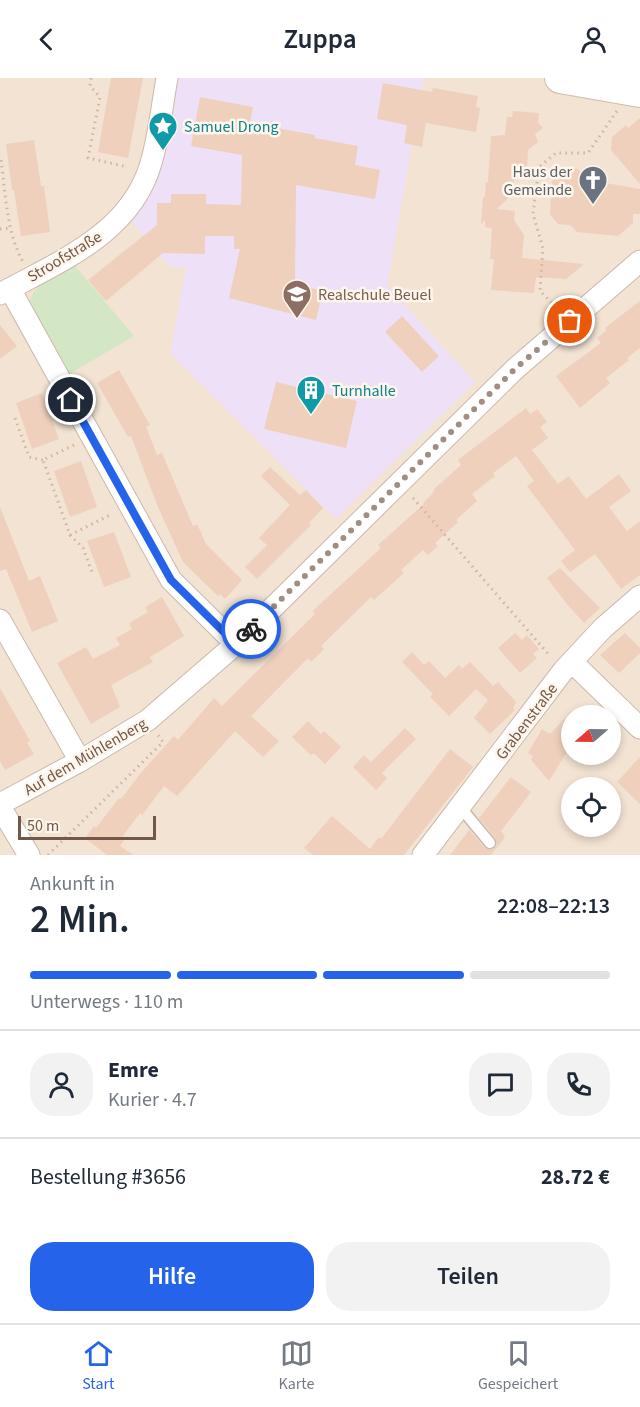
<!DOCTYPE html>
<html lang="de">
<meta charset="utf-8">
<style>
:root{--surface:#fff;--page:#f2f2f3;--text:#1f2937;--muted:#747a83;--line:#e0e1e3;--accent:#2563eb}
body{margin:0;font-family:"Source Sans 3",sans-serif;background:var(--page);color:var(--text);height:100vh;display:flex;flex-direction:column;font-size:22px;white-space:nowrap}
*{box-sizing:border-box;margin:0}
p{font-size:20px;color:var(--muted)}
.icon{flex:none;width:33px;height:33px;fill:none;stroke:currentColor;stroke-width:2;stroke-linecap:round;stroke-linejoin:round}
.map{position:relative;height:777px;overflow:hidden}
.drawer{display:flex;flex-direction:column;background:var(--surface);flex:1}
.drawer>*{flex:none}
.needle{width:39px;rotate:250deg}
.tools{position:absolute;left:561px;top:627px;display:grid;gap:12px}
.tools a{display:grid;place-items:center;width:60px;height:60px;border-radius:50%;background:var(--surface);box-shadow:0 3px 9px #0003;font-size:30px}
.scale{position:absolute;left:18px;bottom:15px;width:138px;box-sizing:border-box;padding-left:6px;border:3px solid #71584b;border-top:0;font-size:16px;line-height:21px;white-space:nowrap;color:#71584b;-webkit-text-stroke:4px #fef6ea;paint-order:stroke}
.pin{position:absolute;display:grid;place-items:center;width:51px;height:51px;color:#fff;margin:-26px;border:3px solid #fff;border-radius:50%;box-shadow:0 2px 6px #0007}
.courier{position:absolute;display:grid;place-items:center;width:60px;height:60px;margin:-30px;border:4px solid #2563eb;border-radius:50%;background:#fff;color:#222;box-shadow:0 2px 8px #0007}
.head em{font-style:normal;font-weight:600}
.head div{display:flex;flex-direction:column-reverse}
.head{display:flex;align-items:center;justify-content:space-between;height:102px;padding:0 30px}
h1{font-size:39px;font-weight:600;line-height:45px}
.bar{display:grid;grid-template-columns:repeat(4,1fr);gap:9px 6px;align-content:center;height:72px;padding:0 30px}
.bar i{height:8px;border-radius:4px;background:var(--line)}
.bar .active{background:var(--accent)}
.bar p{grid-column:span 4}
.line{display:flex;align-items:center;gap:15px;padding:0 30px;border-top:2px solid var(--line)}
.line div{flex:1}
.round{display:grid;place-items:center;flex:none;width:63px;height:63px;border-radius:24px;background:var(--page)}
.action{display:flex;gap:12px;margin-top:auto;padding:12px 30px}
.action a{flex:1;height:69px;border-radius:24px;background:var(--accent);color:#fff;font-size:24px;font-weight:600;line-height:69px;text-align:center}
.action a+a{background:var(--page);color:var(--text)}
header{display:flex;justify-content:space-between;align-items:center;height:78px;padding:0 30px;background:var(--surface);font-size:27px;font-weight:600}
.tabs{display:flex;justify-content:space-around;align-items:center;height:84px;border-top:2px solid var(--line);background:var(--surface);font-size:16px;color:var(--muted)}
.tabs a{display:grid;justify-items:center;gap:3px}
.tabs .active{color:var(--accent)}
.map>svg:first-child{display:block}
.residential{fill:#f2e3d3;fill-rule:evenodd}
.education{fill:#eee1f7}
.green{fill:#d3e7c4}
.building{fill:#eed0bd}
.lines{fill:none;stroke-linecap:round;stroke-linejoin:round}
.lane-casing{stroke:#cbb9ab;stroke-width:13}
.street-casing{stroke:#cbb9ab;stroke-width:23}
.secondary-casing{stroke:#d0bbac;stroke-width:32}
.path{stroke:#d3b3a1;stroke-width:3;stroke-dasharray:1.5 4.5;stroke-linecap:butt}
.lane{stroke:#fff;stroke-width:10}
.street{stroke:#fff;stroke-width:21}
.secondary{stroke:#fff;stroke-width:30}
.done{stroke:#a18e81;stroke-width:6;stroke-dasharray:0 10.8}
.route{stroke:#2563eb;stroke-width:8}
.labels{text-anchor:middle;stroke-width:5;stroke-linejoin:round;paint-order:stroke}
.culture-label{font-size:16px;fill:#0d838f;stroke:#fef6ea;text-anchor:start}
.worship-label{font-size:16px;fill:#5b616d;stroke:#fef6ea;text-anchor:end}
.street-label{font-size:16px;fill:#71584b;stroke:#fef6ea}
.education-label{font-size:16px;fill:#785e54;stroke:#fef6ea;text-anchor:start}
</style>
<header><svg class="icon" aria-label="back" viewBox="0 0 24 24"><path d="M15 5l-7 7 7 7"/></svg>Zuppa<svg class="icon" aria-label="person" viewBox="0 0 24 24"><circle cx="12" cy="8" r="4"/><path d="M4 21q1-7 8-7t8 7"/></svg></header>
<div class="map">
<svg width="640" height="777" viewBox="0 0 640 777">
<rect width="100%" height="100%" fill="#fbf1e4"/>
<path class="residential" d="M0,0h640v777h-640zM572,638h38v38h-38zM572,710h38v38h-38z"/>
<path class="education" d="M178,0h246l-37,207 88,97 -139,137 -166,-165 16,-87h-16l-38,-45 19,-28 10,-22z"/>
<path class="green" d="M75,188l59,70 -68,40 -37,-71c3,-22 28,-29 46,-39z"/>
<g class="building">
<path d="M111,0h32l-15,80 -30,-6z"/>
<path d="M383,5l49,9 1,-4 45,8 -2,11 4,1 -4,24 -50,-9 -4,24 -18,-4 3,-18 -30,-6z"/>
<path d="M200,19l53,10 -3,16 65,12v3l43,8 -3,19 25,5 -5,29 -79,-14 -1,99 28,7 -7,29 -87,-22 11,-49h-6v-13h-29v18l-42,-1 -57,48 -18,-21 69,-55v-22h14v-9h35v10l35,1 1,-50 -51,-9z"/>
<path d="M513,33l26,2 -1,10 5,5 -8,6 3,8 -10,8 -1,21 -14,11 5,7 -21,20 18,2 -1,9 10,15 -2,23 62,6 -18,15 -30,-2 -2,16 -43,-3 3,-31h-4l2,-31 -7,-1v-7l-4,4 2,-27h2l1,-15h2l3,-46 14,-1 2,-18h5z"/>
<path d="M640,40v66l-29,-34 1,-13 14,-12 2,3z"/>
<path d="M34,62l7,46h3l6,46 -29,4 -7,-46h-2l-6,-46z"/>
<path d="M567,90l11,1 10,11 52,9v25h-7v9l-15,13 -41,-4 -7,-7 -12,-1 -8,-10 2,-33z"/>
<path d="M640,223v47l-13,10 2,2 -23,18 4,5 -30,25 -24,-32 45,-33 -4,-5 10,-8 -2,-2z"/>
<path d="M402,238l37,40 -17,16 -37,-40z"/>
<path d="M0,247l17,21 -17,13z"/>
<path d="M119,292l31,55 -4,2 11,28 5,-2 31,73 4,-2 9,20 36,36 -17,19 -5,-5 -2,2 -35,-34 -25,-55 -27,-71 -3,1 -31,-54z"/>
<path d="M276,304l81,19 -11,47 -82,-19z"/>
<path d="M42,315l17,46 -27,10 -16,-46z"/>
<path d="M526,330l4,6 7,-5 10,13 -7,5 8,11 -16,12 26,34 11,-8 17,23 33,-25 12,17 -22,16 18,24 13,-10v54l-19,14 -26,-35 -25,18 -9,-11 14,-11 -48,-64 7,-5 -18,-25 -23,17 2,3 -23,18 5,7 -21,19 2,2 -23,21 3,3 -10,9 -5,-5 -22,20 3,3 -30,27 -3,-3 -50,49 3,3 -13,13 -3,-4 -57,58 28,25 -16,16 -28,-26 -58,65 -13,-10 -22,29 -2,-2 -18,24 3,2 -5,7 13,9h-26l-22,-17 9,-12 2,2 23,-30 2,1 19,-25 34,-38 4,4 36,-42 8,8 93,-92 -2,-3 6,-6 62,-57 -3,-3 46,-41 -1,-1 10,-10 1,-4 27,-24 -3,-5z"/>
<path d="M81,383l16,46 -27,10 -16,-46z"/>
<path d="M270,389l30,28 6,-5 17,18 -14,15 2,2 -54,54 -12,-12 22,-22 -8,-7 31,-33 -29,-29z"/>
<path d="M0,429l29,74 11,-5 18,45 -26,11 -26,-63 -6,2z"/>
<path d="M114,454l17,45 -27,10 -17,-46z"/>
<path d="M560,490l40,40 -16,15 -17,-19 -20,-26z"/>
<path d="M162,519l22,39 -34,21 3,5 -42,23 9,22 -29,17 -34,-61 29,-16 7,12 27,-14 -4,-7 16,-9 -3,-6 19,-11 -3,-5z"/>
<path d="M515,555l7,7 5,-5 12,14 -6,5 4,4 -17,15 -22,-25z"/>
<path d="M625,555l15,15v5l-21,20 -19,-18z"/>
<path d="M412,574l12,13 5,-4 16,17 14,-13 3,4 8,-7 23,24 5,-4 18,20 -3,6 2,2 -25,24 -16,-16 14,-18 -12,-11 -27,27 -19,-19 3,-3 -31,-32z"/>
<path d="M0,610l30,53 -3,2 7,11 -29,16 -5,-9z"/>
<path d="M572,633v33l-23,37 -18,-21 2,-4 -5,-3 14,-24 8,5z"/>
<path d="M308,643l13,13 3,-3 17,16 -16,17 -11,-11 -3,2 -19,-18z"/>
<path d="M405,650l11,11 -34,34 5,5 -11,12 -23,-23 11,-12 7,7z"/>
<path d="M450,671l23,18 -69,88h-91l-9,-7 28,-32 38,33 9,-12 2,2z"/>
<path d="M640,679v47l-23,-22z"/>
<path d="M511,699l20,15 -30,39 4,6 -14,18h-41l19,-25 16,18 6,2 4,-2 2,-3 -1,-6 -17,-21z"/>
</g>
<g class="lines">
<g class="lane-casing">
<path id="lane" d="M461,730l29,35"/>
</g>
<g class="street-casing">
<g id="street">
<path d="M10,211l161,291 65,64"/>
<path d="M0,216c58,-32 131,-60 151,-131 8,-27 11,-57 16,-85"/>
<path d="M0,542l80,141"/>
<path d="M572,584l68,66"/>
<path d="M0,726l80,-43 68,-41 88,-76 279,-275 125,-108"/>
<path d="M0,729l29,48"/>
<path d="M423,777l140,-184 40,-43 37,-32"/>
</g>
</g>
<g class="secondary-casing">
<path id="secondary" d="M560,0l80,14"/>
</g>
<g class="path">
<path d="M91,0l-1,8 10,11 -12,61 40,9"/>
<path d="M1,82c5,35 5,71 22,102"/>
<path d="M0,151l10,-1"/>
<path d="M556,229l-16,-16 3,-43 -10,-34 6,-47 17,-14h32l29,-42"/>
<path d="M15,340l14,39 14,3"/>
<path d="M74,367l-31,15 27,75 42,-21"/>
<path d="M413,420l137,158"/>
<path d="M70,457l13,13 10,27"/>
<path d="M48,777l115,-113 -5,-7"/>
</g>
<use href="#lane" class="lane"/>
<use href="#street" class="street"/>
<use href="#secondary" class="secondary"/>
</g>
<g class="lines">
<path class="done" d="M251,551l264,-260 55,-48"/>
<path class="route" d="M71,322l100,180 65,64 15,-15"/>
</g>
<defs>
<g id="sight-pin" transform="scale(1.5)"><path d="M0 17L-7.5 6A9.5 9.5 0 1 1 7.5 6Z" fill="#0f9aa8" stroke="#fef6ea"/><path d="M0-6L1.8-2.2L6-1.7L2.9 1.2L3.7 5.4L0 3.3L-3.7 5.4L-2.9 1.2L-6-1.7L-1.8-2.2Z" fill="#fff"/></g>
<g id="church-pin" transform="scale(1.5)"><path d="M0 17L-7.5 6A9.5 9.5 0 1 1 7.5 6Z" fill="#6b7280" stroke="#fef6ea"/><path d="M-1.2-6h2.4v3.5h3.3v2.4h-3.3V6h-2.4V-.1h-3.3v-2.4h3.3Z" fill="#fff"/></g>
<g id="school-pin" transform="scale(1.5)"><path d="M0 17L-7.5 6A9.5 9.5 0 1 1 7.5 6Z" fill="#8d6e63" stroke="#fef6ea"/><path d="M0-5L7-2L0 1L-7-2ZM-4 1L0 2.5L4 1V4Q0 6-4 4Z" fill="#fff"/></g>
<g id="building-pin" transform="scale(1.5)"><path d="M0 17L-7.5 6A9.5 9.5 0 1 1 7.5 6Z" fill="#0f9aa8" stroke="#fef6ea"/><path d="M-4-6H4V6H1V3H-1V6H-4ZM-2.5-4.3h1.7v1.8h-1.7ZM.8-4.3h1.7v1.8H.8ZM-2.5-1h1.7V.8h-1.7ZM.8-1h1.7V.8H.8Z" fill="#fff"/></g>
</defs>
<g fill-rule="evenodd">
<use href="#sight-pin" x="163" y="48"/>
<use href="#church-pin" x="593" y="102"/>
<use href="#school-pin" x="297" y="216"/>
<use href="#building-pin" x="311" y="312"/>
</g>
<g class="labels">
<g class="culture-label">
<text x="184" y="54">Samuel Drong</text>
<text x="332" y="318">Turnhalle</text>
</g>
<g class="worship-label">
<text x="572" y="99">Haus der<tspan x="572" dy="18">Gemeinde</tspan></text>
</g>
<g class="street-label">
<text transform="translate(64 178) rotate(-31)" y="6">Stroofstraße</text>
<text transform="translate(526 643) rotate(-53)" y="6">Grabenstraße</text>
<text transform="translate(85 678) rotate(-30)" y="6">Auf dem Mühlenberg</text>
</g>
<g class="education-label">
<text x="318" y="222">Realschule Beuel</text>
</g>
</g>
</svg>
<div class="tools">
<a><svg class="needle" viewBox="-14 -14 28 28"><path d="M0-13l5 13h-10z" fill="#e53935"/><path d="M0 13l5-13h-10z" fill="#747a83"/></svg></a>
<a><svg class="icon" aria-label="locate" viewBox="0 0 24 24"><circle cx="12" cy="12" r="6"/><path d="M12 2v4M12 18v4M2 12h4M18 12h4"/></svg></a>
</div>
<div class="scale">50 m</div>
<div class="pin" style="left:570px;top:243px;background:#ea580c"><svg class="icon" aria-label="bag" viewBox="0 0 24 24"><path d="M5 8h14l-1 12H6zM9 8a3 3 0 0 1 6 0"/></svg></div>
<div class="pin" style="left:71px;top:322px;background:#1f2937"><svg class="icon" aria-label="home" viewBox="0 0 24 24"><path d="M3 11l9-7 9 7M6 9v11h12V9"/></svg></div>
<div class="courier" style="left:251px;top:551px"><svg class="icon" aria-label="bike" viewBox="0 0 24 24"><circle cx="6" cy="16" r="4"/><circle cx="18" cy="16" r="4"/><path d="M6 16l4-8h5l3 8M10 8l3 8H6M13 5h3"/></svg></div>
</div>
<section class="drawer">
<div class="head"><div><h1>2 Min.</h1><p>Ankunft in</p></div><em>22:08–22:13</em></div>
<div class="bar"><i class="active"></i><i class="active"></i><i class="active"></i><i></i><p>Unterwegs · 110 m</p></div>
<div class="line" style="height:108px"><a class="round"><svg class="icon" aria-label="person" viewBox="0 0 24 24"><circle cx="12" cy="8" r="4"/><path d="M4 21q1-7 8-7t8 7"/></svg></a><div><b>Emre</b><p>Kurier · 4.7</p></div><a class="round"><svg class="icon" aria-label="chat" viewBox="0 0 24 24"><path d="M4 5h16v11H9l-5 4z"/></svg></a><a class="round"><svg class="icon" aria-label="phone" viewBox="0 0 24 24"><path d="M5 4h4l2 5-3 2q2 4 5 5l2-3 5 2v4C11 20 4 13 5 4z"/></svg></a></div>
<div class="line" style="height:78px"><div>Bestellung #3656</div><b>28.72 €</b></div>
<div class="action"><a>Hilfe</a><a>Teilen</a></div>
</section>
<nav class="tabs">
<a class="active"><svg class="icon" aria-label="home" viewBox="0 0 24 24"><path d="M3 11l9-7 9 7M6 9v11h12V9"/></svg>Start</a>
<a><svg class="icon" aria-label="map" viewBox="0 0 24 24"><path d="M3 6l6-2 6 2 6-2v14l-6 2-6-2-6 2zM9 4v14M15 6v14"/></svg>Karte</a>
<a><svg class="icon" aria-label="saved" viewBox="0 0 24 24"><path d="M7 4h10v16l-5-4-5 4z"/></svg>Gespeichert</a>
</nav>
